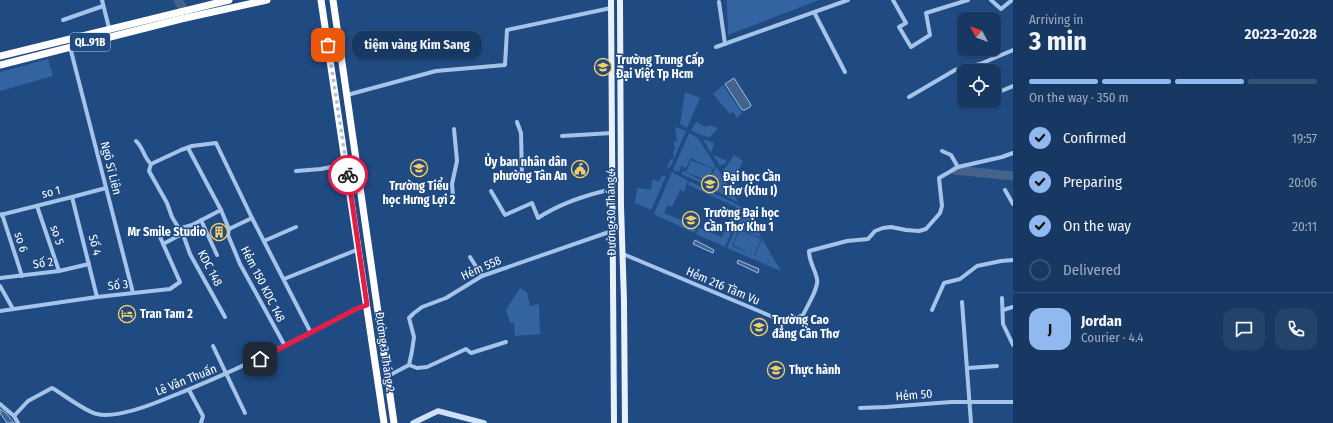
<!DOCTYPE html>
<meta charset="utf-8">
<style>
:root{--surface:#173862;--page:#24436b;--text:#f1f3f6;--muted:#9eacbe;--line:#365277;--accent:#90b9f0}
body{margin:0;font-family:"Fira Sans Condensed",sans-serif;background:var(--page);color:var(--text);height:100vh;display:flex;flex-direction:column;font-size:15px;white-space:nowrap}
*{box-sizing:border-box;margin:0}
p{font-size:13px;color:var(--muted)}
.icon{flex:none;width:22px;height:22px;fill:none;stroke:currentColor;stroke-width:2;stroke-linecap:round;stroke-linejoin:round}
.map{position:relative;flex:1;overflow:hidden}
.drawer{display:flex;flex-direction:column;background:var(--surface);width:320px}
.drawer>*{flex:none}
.needle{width:26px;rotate:311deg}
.fabs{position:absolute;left:957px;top:12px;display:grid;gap:8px}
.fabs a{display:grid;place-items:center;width:44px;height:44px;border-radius:8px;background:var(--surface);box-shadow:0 1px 3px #0004,0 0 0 1px var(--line);font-size:20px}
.pin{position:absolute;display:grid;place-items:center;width:34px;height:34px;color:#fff;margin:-17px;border-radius:8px;box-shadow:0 2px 6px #0006}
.courier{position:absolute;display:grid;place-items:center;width:40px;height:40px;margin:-20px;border:3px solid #e11d48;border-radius:50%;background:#fff;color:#222;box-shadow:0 1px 5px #0007}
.bubble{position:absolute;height:28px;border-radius:12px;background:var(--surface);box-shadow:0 1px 3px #0004,0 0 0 1px var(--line);font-size:13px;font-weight:700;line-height:28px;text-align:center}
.head em{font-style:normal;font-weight:700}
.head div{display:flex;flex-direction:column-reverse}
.head{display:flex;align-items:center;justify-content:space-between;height:68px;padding:0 16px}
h1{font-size:26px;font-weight:700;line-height:30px}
.bar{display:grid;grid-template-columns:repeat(4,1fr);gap:6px 4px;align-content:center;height:48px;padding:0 16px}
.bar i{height:5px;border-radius:3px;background:var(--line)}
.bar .on{background:var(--accent)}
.bar p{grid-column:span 4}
.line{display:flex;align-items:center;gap:10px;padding:0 16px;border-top:1px solid var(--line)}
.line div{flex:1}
.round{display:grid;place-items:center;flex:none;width:42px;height:42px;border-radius:12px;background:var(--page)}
ol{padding:0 16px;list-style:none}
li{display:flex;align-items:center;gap:12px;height:44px}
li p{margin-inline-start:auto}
li .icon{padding:4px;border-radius:50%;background:var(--accent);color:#111;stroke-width:4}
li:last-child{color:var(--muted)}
li i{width:22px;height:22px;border:2px solid var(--line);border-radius:50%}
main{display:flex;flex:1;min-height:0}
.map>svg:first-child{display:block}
.green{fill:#3364a1}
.water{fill:#44638c;stroke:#99bfea}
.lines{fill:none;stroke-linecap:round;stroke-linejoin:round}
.river{stroke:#44638c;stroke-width:9}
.street{stroke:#a6c4e9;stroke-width:4}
.secondary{stroke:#d1e1f7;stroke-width:5.5}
.primary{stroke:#e9f1fe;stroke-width:6}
.highway{stroke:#fff;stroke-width:7}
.done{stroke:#b1c0d3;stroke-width:4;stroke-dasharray:0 7.2}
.route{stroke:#e11d48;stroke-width:5}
.labels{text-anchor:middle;stroke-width:3;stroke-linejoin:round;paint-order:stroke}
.shield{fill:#1f4a82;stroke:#bcc9da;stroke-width:1}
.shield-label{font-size:11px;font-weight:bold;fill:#fff}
.poi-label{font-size:12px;font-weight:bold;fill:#fff;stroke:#1f4a82;text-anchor:start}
.street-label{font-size:12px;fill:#fff;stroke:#1f4a82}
</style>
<main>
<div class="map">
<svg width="1013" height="423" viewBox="0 0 1013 423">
<rect width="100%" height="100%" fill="#1f4a82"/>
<g class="green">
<path d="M727,0h92l-91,35z"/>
<path d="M48,59l5,17 -53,15v-19z"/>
<path d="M723,85l19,28 -5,5 -4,-6 -3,2 -17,-20z"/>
<path d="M685,92l15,6 -13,30 -7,-4z"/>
<path d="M696,122l9,5 5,-2 8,3 -8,9 -10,-2 -9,-5z"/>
<path d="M677,127l9,4 -16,37 -3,-1 3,-7 4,-2 -1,-7 2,-1 -1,-8 3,-1 -2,-12z"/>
<path d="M689,133l9,5 17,27 -1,4 -23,-11 -5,10 -5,-2 -2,6 -6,-2z"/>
<path d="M703,139l11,4 -3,10z"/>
<path d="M713,155l14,6 -2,3 -5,2z"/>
<path d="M734,155l9,6 -11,23 11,6 -4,8 -17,-28 5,-4z"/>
<path d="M691,160l22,9 -5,12 -22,-9z"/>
<path d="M716,166l23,37 -32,-17z"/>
<path d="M683,171l24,12 -1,2 -25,-11z"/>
<path d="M672,172l16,9 -4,11 -4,-2 -8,17 -4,-2 -4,8 33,14 -3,6 -40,-19z"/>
<path d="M662,176h4l-15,34 -16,-7 2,-15 14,2 1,-10 7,1z"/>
<path d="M689,181l53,26 -17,40 -29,-13 3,-6 23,9 14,-30 -48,-22z"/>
<path d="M744,210l18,28 -23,-9 -7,17 23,9 7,-16 19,32 -54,-23z"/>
<path d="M740,230l21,9 -7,16 -21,-10z"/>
<path d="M520,288l7,4 3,14 9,-2 1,30 -25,2 -1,-13h-4l-4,-13z"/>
</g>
<g class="water">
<path d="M734,78l17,27 -1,2 -5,3h-3l-17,-26z"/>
<path d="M695,240l19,10 -1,3 -20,-9z"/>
<path d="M738,260l21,9 -1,4 -21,-10z"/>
<path d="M0,409l6,4 8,10h-7l-7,-10z"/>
</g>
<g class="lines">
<g class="river">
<path d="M178,0l4,7"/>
<path d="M955,170l58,6"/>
</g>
<g class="street">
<path d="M102,0l7,28"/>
<path d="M893,0l13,23 -7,4 12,20 19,-12 -4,-22 42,-13"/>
<path d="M991,0l10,9 11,-9"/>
<path d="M719,2l6,42"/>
<path d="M814,12l31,60"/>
<path d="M63,20l40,-14"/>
<path d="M70,47l63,246"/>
<path d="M716,47l132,-47"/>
<path d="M999,92l14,-6"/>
<path d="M347,95l89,-24 69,-6 2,-35 104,-22"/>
<path d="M909,97l46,-27 25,-6 33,-14"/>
<path d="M517,122l4,11 1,44"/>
<path d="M562,136l50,-3"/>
<path d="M136,141c7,6 8,17 15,23l30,-14 11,-4 24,-3 36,75 59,115"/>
<path d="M188,148l33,62 8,19 23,-11"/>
<path d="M942,151l9,4 7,12"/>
<path d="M151,164l-2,7 18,32 5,14 12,20 6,17 35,63"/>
<path d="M296,171l25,-2 25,-5"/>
<path d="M1005,190l8,14"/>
<path d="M491,191l14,24 27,-12 6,15c21,-14 42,-21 66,-27"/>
<path d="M453,196l-1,-12 5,-23 -3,-32"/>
<path d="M72,197l25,100"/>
<path d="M37,206l22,65"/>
<path d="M2,214l20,62"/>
<path d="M0,215l72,-18 34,-9"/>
<path d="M201,220l16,35"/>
<path d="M178,229l14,-4 29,-15"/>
<path d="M229,229l-1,6 12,29 45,82"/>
<path d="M264,241l32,-14"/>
<path d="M163,244l19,-10"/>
<path d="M623,254l162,68 18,-7c4,-9 16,-27 14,-36 -2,-10 -8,-17 -8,-28l38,-10 21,-2 7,-8 8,-3 8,-1 15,3 13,1 7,-2 14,-16 2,-7 -3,-28 19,-11 44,-10 11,-4"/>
<path d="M470,257l12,19"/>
<path d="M0,278l59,-7 30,-7"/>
<path d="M284,279l75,-30"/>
<path d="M0,286l13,23"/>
<path d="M1002,298l1,26 10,21"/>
<path d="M962,302l9,121"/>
<path d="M932,310l12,-27 16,-4 17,-13 24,-5 12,-1"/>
<path d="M1003,310l10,-3"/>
<path d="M0,311l97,-14 73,-8 10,-7 -23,-52"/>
<path d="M213,346l32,67"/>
<path d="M409,365l3,-14 2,-14 -5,-19 5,-5 8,-6 24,-9 36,-22 130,-45"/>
<path d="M968,368l29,-2"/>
<path d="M388,376l21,-11 8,3 10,-1 39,-18 5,4 35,-11"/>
<path d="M189,390l14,26 -2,7"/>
<path d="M0,404l14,12 4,7"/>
<path d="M860,408l26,-1 65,-5h62"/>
<path d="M14,416l14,-15 24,-13c11,6 34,24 45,26 19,5 54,-9 73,-17 64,-25 125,-56 186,-88l11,-4"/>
</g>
<path class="secondary" d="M413,423l25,-12 46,12"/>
<g class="primary">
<path d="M611,0l3,423"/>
<path d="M620,0l1,206 3,95 1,122"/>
</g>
<g class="highway">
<path d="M321,0l63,423"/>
<path d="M333,0l61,423"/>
<path d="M0,56l229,-56"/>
<path d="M0,65l181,-46 86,-19"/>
</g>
</g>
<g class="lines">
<path class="done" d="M328,45l20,130"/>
<path class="route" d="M260,359l96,-50 11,-4 -19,-130"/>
</g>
<defs>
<g id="university-ring" transform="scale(0.9)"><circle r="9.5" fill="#1f4a82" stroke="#f7cd66" stroke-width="1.5"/><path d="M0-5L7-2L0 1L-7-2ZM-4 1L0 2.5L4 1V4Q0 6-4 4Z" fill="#f7cd66"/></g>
<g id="school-ring" transform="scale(0.9)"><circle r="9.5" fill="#1f4a82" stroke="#f7cd66" stroke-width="1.5"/><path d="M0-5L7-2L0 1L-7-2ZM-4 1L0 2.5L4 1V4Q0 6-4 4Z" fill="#f7cd66"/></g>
<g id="civic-ring" transform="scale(0.9)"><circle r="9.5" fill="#1f4a82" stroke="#f7cd66" stroke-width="1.5"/><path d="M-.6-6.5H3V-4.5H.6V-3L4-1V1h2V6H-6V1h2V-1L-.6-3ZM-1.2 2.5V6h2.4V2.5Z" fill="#f7cd66"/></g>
<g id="building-ring" transform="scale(0.9)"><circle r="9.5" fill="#1f4a82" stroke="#f7cd66" stroke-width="1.5"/><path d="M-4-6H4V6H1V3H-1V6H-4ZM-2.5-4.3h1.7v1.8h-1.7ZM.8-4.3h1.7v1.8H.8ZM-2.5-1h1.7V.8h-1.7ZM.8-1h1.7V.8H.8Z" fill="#f7cd66"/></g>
<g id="hotel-ring" transform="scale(0.9)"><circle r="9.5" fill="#1f4a82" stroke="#f7cd66" stroke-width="1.5"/><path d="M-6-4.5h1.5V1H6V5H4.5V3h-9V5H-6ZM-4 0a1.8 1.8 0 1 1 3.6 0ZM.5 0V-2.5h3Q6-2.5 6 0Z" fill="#f7cd66"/></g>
</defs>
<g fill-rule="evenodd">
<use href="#university-ring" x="603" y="67"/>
<use href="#school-ring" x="419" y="168"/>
<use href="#civic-ring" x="580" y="169"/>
<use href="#university-ring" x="710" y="184"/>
<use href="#university-ring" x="691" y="220"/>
<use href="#building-ring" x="219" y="232"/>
<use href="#hotel-ring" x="127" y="314"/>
<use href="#university-ring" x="759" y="327"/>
<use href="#school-ring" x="776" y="370"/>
</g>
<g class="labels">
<rect class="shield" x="70" y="33" width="40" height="18" rx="3"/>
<g class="shield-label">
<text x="90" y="46">QL.91B</text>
</g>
<g class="poi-label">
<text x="616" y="64">Trường Trung Cấp<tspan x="616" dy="14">Đại Việt Tp Hcm</tspan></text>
<text x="567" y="166" text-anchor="end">Ủy ban nhân dân<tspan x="567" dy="14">phường Tân An</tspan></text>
<text x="723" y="181">Đại học Cần<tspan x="723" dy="14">Thơ (Khu I)</tspan></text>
<text x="419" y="190" text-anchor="middle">Trường Tiểu<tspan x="419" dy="14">học Hưng Lợi 2</tspan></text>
<text x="704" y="217">Trường Đại học<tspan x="704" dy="14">Cần Thơ Khu 1</tspan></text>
<text x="206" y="236" text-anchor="end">Mr Smile Studio</text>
<text x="140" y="318">Tran Tam 2</text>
<text x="772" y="324">Trường Cao<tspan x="772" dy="14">đẳng Cần Thơ</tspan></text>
<text x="789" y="374">Thực hành</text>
</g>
<g class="street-label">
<text transform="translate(111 168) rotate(76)" y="4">Ngô Sĩ Liên</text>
<text transform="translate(51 192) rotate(-13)" y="4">so 1</text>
<text transform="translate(611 212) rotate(-91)" y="4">Đường 30 Tháng 4</text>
<text transform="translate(57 235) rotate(71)" y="4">so 5</text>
<text transform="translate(21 242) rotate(73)" y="4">so 6</text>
<text transform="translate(95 245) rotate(76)" y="4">Số 4</text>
<text transform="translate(43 263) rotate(-9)" y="4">Số 2</text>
<text transform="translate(210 268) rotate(62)" y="4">KDC 148</text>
<text transform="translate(481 268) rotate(-24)" y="4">Hẻm 558</text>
<text transform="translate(263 284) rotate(63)" y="4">Hẻm 150 KDC 148</text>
<text transform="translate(118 285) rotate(-7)" y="4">Số 3</text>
<text transform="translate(723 286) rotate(23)" y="4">Hẻm 216 Tầm Vu</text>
<text transform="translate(385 352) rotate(82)" y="4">Đường 3 Tháng 2</text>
<text transform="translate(186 380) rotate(-22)" y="4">Lê Văn Thuấn</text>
<text transform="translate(914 395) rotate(-5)" y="4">Hẻm 50</text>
</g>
</g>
</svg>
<div class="fabs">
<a><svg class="needle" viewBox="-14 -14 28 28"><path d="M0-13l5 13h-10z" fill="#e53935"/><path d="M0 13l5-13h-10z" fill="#9eacbe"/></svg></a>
<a><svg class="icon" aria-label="locate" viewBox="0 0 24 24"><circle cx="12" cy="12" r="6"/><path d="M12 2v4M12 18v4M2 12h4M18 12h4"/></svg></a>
</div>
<div class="pin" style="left:328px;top:45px;background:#ea580c"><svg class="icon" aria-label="bag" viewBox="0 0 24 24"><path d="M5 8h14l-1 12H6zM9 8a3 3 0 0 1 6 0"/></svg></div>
<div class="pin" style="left:260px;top:359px;background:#1f2937"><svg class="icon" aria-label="home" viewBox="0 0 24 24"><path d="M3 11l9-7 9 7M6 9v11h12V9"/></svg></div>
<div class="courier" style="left:348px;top:175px"><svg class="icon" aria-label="bike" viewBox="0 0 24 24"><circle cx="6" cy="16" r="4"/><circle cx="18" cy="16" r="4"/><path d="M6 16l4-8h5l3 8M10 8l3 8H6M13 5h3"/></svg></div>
<div class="bubble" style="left:352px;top:31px;width:130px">tiệm vàng Kim Sang</div>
</div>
<section class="drawer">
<div class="head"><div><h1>3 min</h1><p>Arriving in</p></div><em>20:23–20:28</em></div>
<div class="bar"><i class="on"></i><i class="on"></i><i class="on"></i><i></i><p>On the way · 350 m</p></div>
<ol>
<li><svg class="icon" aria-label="check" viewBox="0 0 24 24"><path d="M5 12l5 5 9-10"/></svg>Confirmed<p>19:57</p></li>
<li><svg class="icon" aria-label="check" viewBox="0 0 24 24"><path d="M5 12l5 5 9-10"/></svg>Preparing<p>20:06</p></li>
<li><svg class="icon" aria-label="check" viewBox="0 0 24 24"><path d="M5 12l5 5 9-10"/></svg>On the way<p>20:11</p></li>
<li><i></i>Delivered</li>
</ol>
<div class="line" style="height:72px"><b class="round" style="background:var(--accent);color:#111">J</b><div><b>Jordan</b><p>Courier · 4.4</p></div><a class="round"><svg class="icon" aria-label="chat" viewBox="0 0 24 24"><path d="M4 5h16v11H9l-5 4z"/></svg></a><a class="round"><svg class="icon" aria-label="phone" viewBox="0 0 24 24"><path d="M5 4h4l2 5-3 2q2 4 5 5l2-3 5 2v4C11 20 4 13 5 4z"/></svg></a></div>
</section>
</main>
